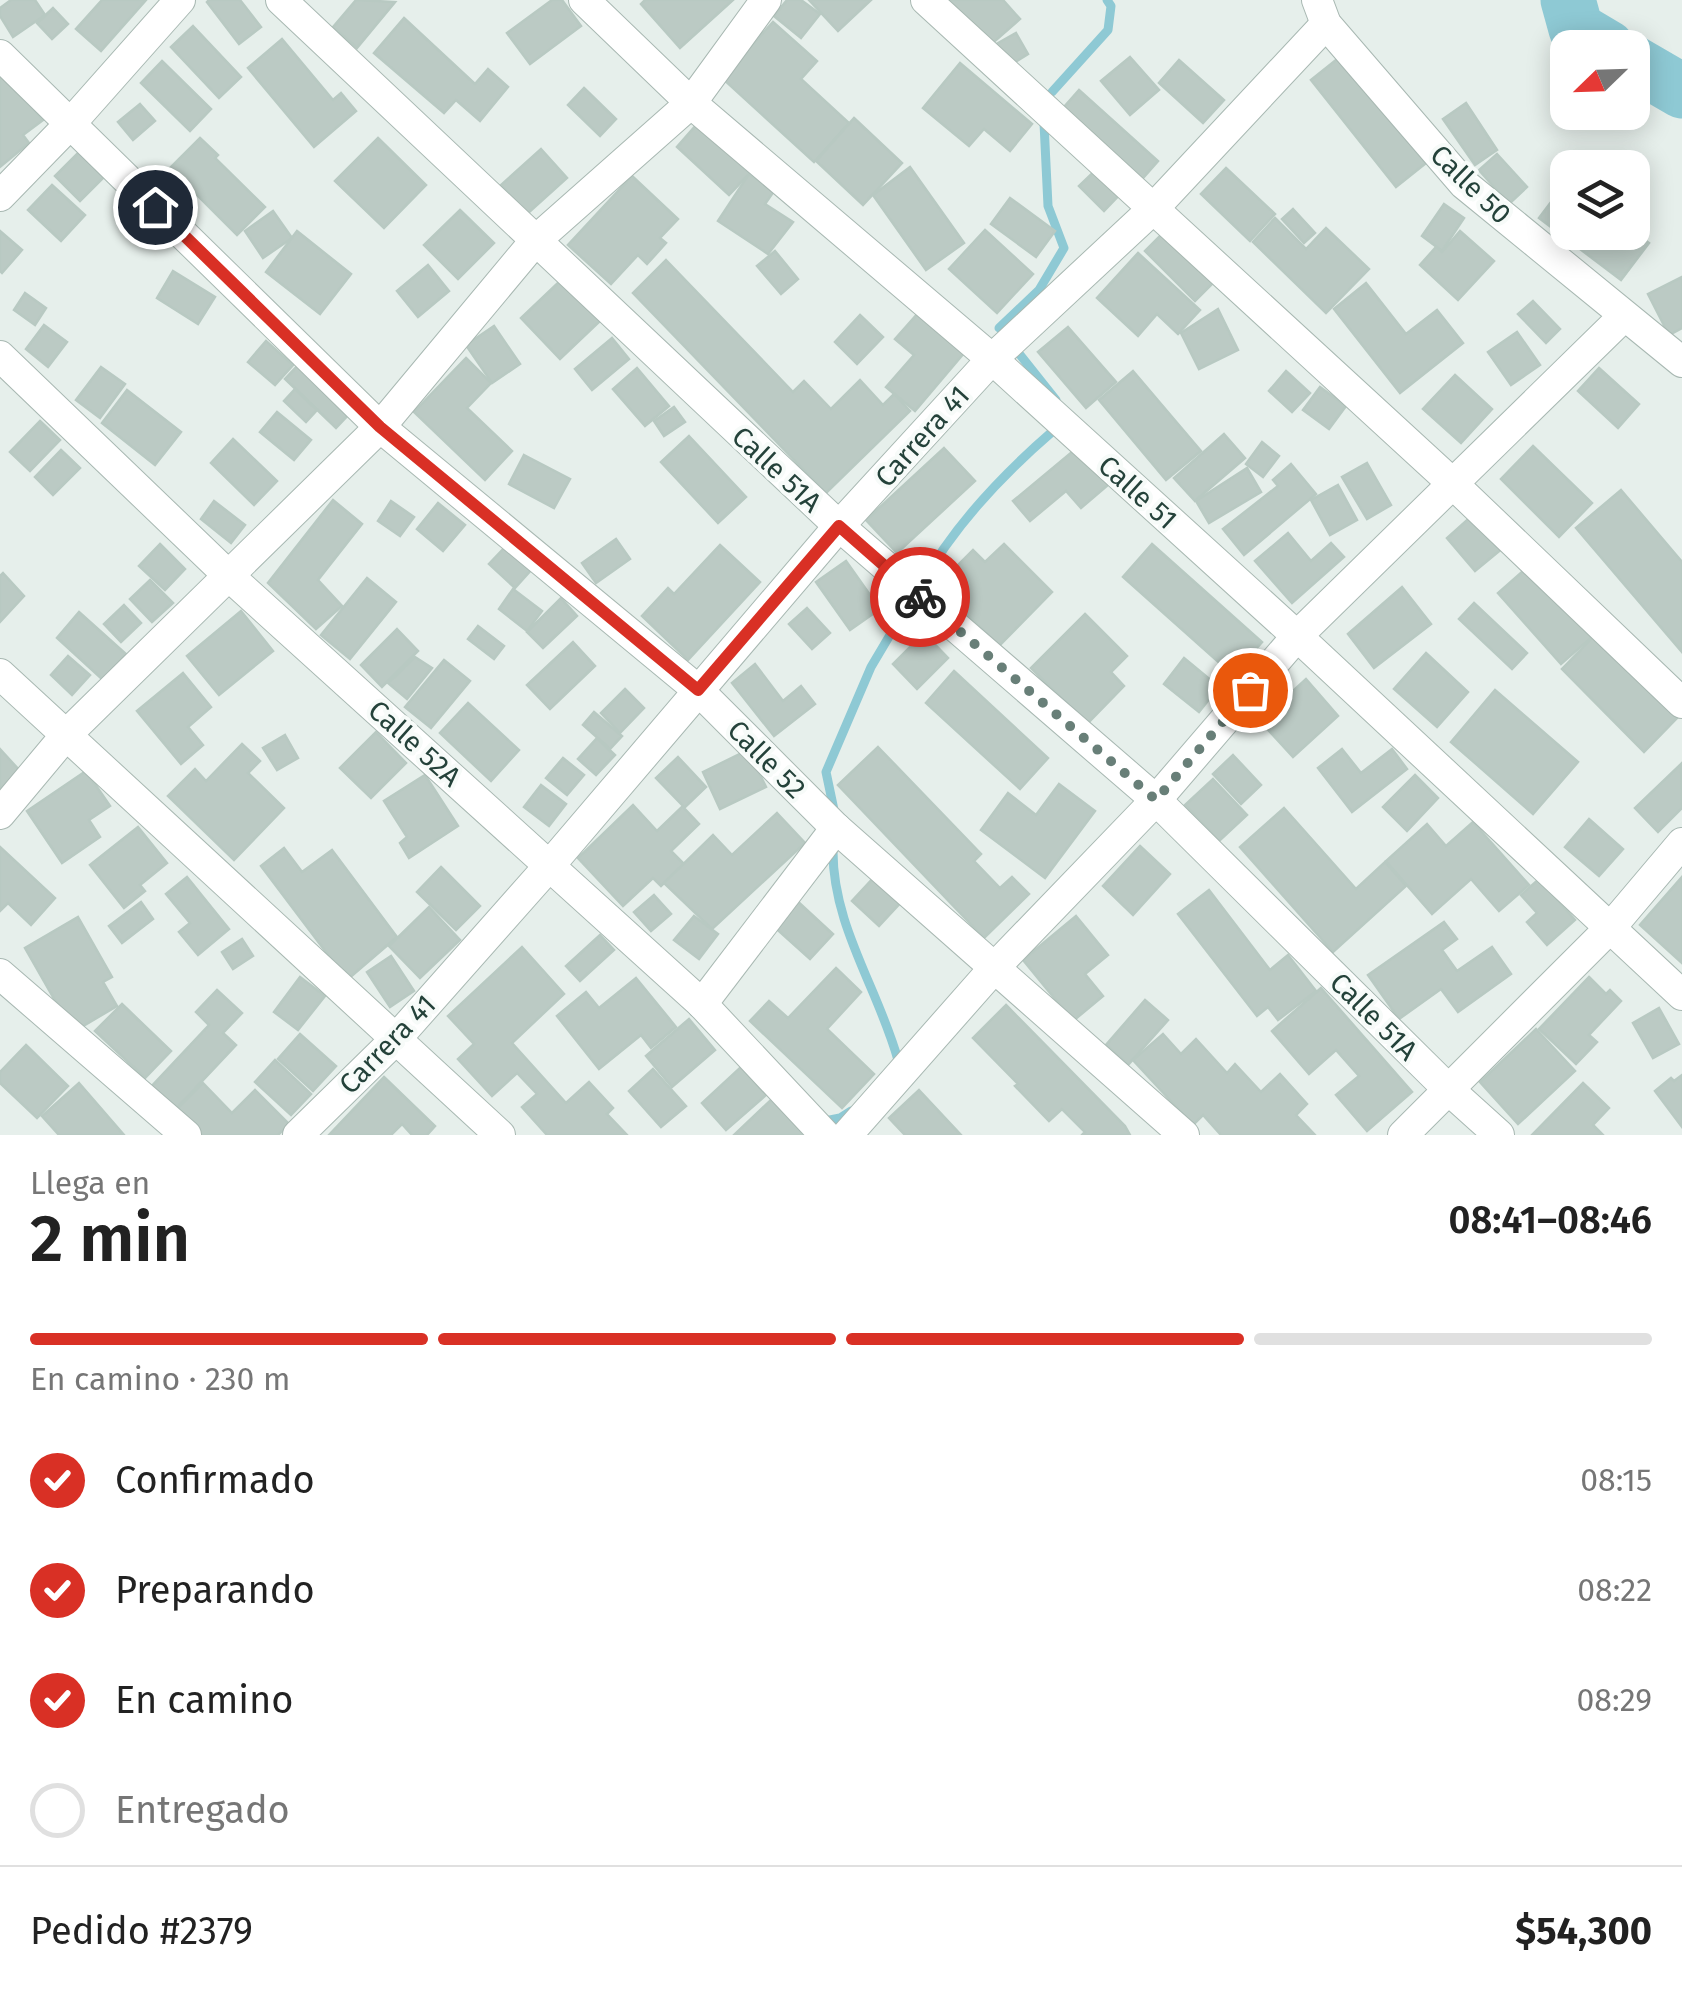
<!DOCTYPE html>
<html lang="es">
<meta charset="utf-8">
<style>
:root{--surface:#fff;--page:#f2f2f2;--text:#222;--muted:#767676;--line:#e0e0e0;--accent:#d93025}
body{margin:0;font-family:"Fira Sans",sans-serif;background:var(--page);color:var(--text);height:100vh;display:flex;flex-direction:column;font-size:38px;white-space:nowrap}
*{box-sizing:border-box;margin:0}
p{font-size:32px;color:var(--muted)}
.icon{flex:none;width:55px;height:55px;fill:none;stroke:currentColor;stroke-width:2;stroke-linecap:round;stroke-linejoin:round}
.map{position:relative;height:1135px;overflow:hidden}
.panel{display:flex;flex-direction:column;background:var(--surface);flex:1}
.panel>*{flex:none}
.needle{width:65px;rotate:247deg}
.fabs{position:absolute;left:1550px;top:30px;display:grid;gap:20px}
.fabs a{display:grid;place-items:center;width:100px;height:100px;border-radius:20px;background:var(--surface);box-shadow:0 5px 25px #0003;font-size:50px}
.pin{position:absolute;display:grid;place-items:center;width:85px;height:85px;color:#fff;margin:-42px;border:5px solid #fff;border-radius:50%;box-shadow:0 2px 10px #0007}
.courier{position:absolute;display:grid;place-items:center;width:100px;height:100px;margin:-50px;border:8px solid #d93025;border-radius:50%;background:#fff;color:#222;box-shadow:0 2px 12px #0007}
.overview em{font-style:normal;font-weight:600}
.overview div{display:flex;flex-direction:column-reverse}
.overview{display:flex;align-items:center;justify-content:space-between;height:170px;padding:0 30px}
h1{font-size:65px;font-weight:600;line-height:75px}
.bar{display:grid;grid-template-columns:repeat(4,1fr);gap:15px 10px;align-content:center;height:120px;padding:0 30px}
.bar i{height:12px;border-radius:8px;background:var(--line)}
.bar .selected{background:var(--accent)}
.bar p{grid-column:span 4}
.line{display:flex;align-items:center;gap:25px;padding:0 30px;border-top:2px solid var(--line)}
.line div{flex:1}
ol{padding:0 30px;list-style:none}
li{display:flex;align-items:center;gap:30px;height:110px}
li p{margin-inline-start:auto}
li .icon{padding:10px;border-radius:50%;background:var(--accent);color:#fff;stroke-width:4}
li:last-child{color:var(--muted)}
li i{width:55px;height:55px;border:5px solid var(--line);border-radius:50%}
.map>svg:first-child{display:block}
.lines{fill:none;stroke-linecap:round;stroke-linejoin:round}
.stream{stroke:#8ec9d4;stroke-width:9}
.river{stroke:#8ec9d4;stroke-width:55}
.building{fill:#bbcac4;stroke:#b8c9c2;stroke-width:2.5}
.minor-casing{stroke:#a8b8b2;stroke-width:32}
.minor{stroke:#fff;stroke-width:30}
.done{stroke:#687f78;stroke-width:10;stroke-dasharray:0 18}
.route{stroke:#d93025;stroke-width:12}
.labels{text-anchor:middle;stroke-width:8;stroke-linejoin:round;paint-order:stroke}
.street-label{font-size:28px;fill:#24423a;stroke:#f7fbf9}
</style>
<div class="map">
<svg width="1682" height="1135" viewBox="0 0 1682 1135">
<rect width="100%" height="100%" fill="#e6efeb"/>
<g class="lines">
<g class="stream">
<path d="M1052,92l56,-62 3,-24 -4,-6"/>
<path d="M999,328l40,-38 25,-42 -16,-42 -4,-83"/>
<path d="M1017,351l39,49"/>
<path d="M920,587c32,-59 82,-112 133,-156"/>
<path d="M834,810l-8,-38 45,-105 35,-59"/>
<path d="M833,849c-1,76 45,139 65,211l-2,3"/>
<path d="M825,1121l15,-3 11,-7"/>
</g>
<g class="river">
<path d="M1568,0l8,29 32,19"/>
<path d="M1632,62l50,29"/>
</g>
</g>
<g class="building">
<path d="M11,0h24l10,15 -32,22 -13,-21v-8z"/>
<path d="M102,0h44l-45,51 -25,-22z"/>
<path d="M209,0h31l21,27 -22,17 -32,-42z"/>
<path d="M356,0l39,2 -38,46 -24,-21z"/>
<path d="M552,0h10l19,26 -51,38 -23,-31z"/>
<path d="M645,0h88l-53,48 -39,-44z"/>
<path d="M787,0h14l19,14 -19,24 -27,-22z"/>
<path d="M809,0h62l-33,31z"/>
<path d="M946,0h57l17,19 -32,28z"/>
<path d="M53,8l15,16 -16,15 -15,-16z"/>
<path d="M404,18l71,66 13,-15 20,18 -28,34 -24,-21 -12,13 -70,-60z"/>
<path d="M773,22l44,39 -16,18 48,44 -35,39 -92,-84z"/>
<path d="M193,26l48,51 -22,21 -48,-51z"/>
<path d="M1016,33l12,21 -22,14 -13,-22z"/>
<path d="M282,39l51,61 8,-7 15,18 -42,36 -66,-79z"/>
<path d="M1341,56l85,107 -30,24 -85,-107z"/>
<path d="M1130,57l29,33 -29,25 -29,-34z"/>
<path d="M1179,60l45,40 -21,23 -44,-40z"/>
<path d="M162,61l49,48 -21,22 -49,-48z"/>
<path d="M960,63l72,61 -22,27 -26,-22 -15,17 -46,-38z"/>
<path d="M5,74l38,46 -20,15 6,8 -29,24v-89z"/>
<path d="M584,88l32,31 -16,17 -32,-31z"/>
<path d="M1079,90l79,71 -22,25 -79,-71z"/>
<path d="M1466,103l31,47 -22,15 -32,-46z"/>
<path d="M140,104l15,17 -22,19 -15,-18z"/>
<path d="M854,118l48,45 -39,42 -47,-44z"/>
<path d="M697,124l53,49 -21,22 -52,-48z"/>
<path d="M200,138l18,17 -3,3 50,49 -28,28 -67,-67z"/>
<path d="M378,138l48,47 -42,43 -49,-47z"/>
<path d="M82,149l25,25 -27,27 -25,-25z"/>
<path d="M541,149l26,29 -40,36 -26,-29z"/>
<path d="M1497,154l30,33 -18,17 -30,-34z"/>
<path d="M1102,164l24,24 -22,23 -25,-25z"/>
<path d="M910,167l54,76 -38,27 -53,-75z"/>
<path d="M1226,168l49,46 -25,27 -49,-47z"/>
<path d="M749,174l25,17 -9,13 28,18 -25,32 -50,-33z"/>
<path d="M632,176l46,43 -18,19 6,5 -19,21 -9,-9 -27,29 -43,-39z"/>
<path d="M1567,181l1,51 64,-1 17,12 -28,37 -82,-62z"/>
<path d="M52,185l33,30 -24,26 -33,-31z"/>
<path d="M1010,198l45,33 -19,26 -45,-33z"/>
<path d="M1444,204l20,14 -22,33 -20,-15z"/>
<path d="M1293,209l22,24 -11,10 -22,-24z"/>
<path d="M460,210l34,33 -36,36 -34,-34z"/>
<path d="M273,211l19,27 -29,20 -18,-27z"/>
<path d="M1275,218l31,31 20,-21 43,41 -43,44 -73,-71z"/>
<path d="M1169,227l50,50 -24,24 -50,-50z"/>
<path d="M985,230l48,44 -36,39 -48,-44z"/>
<path d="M0,231l22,19 -20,23 -2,-2z"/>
<path d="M297,231l54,43 -31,40 -54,-42z"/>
<path d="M1460,231l34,30 -36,39 -38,-35 16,-18 6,5z"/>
<path d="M775,251l23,28 -17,15 -24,-28z"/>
<path d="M1138,253l62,57 -22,24 -21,-20 -19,22 -41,-38z"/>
<path d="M666,260l127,132 11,-11 27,28 29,-29 23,25 11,-11 16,17 -84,82 -193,-200z"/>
<path d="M428,265l21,26 -31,26 -21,-26z"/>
<path d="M173,271l42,26 -17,27 -41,-26z"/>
<path d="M1682,277v51l-13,7 -21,-41z"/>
<path d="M561,280l39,41 -40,38 -39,-41z"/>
<path d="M1366,283l40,51 31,-24 26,33 -63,50 -66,-84z"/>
<path d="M25,293l21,15 -11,17 -21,-15z"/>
<path d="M1533,301l27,28 -14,14 -28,-29z"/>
<path d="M1218,309l20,41 -39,19 -18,-36z"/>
<path d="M919,312l46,40 -50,59 -29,-24 28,-32 -19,-16z"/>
<path d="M860,315l23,22 -26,27 -22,-22z"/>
<path d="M44,325l23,17 -19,25 -22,-18z"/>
<path d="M494,326l26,38 -28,19 -26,-38z"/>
<path d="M1068,327l48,55 -30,26 -48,-56z"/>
<path d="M1517,332l23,33 -29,20 -23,-33z"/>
<path d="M612,338l17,21 -37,31 -17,-21z"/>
<path d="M266,341l27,24 -18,20 -27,-23z"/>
<path d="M466,358l25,25 -24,25 45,43 -27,29 -71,-68z"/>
<path d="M300,363l51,49 -15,16 -51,-49z"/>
<path d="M101,367l24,17 -25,34 -24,-18z"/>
<path d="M637,368l32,38 -24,20 -32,-37z"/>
<path d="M1599,368l40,36 -21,24 -40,-37z"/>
<path d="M1133,371l68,80 -35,29 -67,-80z"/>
<path d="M1286,371l24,22 -18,19 -23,-21z"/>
<path d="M1455,375l37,34 -31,34 -38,-34z"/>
<path d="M1320,387l26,19 -17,23 -26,-19z"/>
<path d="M295,389l22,21 -11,12 -22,-21z"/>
<path d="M127,390l54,42 -26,33 -53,-42z"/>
<path d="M674,407l11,15 -21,14 -10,-15z"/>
<path d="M277,412l34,28 -17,20 -34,-28z"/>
<path d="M40,421l20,19 -30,31 -20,-19z"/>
<path d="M1224,434l21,24 -50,43 -21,-23z"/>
<path d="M689,436l57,61 -28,26 -57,-61z"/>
<path d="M233,439l44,42 -23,24 -43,-42z"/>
<path d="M1262,442l17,14 -16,21 -17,-13z"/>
<path d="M1533,446l59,57 -33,34 -58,-58z"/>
<path d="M1078,447l31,37 -28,24 -15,-17 -36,30 -17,-20z"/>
<path d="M944,448l31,33 -78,72 -31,-33z"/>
<path d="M61,450l19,18 -27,27 -18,-18z"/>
<path d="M524,455l46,24 -16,29 -45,-24z"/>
<path d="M1367,463l24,42 -24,14 -25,-42z"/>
<path d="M1291,464l25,30 -72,61 -21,-26 55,-43 -5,-6z"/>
<path d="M1247,468l14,24 -52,31 -13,-22z"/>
<path d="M1338,485l19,35 -27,15 -19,-35z"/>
<path d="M1621,490l61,72v90l-106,-124z"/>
<path d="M333,500l29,24 -44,56 24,26 -26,23 -48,-46z"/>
<path d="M214,501l31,24 -14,18 -30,-24z"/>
<path d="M391,501l23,16 -14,19 -22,-15z"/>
<path d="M438,503l27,22 -22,26 -26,-22z"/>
<path d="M1475,513l29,34 -29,24 -28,-33z"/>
<path d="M1288,533l23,28 20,-18 13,14 -52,46 -37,-42z"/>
<path d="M616,539l14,20 -34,24 -14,-20z"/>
<path d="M160,544l25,25 -20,21 -26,-24z"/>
<path d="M1004,544l48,48 -53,54 -61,-61 35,-35 12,12z"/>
<path d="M1152,544l110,98 -29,33 -110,-98z"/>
<path d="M507,545l25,24 -17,19 -26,-24z"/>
<path d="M720,545l40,37 -72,78 -46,-44 26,-28 6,6z"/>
<path d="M846,561l34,48 -30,21 -34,-48z"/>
<path d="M1530,565l63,71 -32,28 -63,-71z"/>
<path d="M3,573l21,23 -24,26v-46z"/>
<path d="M367,578l29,24 -46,57 -29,-24z"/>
<path d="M150,580l23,23 -21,19 -22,-23z"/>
<path d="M1402,587l29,37 -57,44 -26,-34z"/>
<path d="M513,589l29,22 -15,20 -28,-22z"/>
<path d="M561,598l16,18 -34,32 -16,-16z"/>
<path d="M1474,603l53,50 -15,16 -53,-50z"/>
<path d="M124,605l17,18 -20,19 -17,-18z"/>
<path d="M807,608l23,25 -18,16 -23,-25z"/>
<path d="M241,611l32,40 -54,44 -32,-39z"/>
<path d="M79,612l47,42 -23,26 -46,-42z"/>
<path d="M1085,614l42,42 -16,16 13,14 -37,38 -56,-56z"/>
<path d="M478,626l26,20 -10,13 -26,-20z"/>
<path d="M397,629l21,22 -36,36 -21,-22z"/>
<path d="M924,633l24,25 -31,31 -24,-25z"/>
<path d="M1596,634l82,83 -34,35 -82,-83z"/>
<path d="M573,642l22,24 -45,43 -23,-24z"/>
<path d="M1426,653l42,39 -31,35 -43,-38z"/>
<path d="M68,656l22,19 -18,20 -21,-20z"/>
<path d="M415,657l17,11 -25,31 -19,-16z"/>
<path d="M1184,658l35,29 -20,25 -35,-28z"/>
<path d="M444,660l26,21 -39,47 -26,-21z"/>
<path d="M755,664l28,37 18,-15 14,18 -41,32 -42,-53z"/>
<path d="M954,671l94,87 -28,31 -94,-86z"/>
<path d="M183,673l28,34 -23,20 15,18 -22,19 -44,-53z"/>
<path d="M1306,679l32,37 -45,41 -33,-36z"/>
<path d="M625,689l19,19 -24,25 -19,-20z"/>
<path d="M1495,690l83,72 -45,52 -82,-72z"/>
<path d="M468,703l51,47 -28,31 -51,-48z"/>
<path d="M594,712l28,24 -12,13 -27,-24z"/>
<path d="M376,732l30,31 -35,35 -31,-30z"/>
<path d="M285,735l13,23 -21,12 -14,-22z"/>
<path d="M597,738l18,17 -19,20 -18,-16z"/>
<path d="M242,744l18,17 -12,12 36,35 -50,52 -66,-64 27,-27 11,12z"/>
<path d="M878,747l103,107 -7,7 26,27 12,-11 17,17 -45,44 -146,-153z"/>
<path d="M0,749l20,22 -20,18z"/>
<path d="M1342,749l19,24 31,-24 15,20 -55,43 -34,-44z"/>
<path d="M748,750l18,37 -46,22 -17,-37z"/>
<path d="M1233,755l28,30 -20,19 -28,-30z"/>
<path d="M678,757l28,30 -22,21 15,16 -28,27 13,13 -23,22 -8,-8 -30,28 -45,-48 55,-53 24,26 26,-25 -27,-28z"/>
<path d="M563,758l21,17 -17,20 -21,-17z"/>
<path d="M1681,764l1,44 -24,24 -23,-24z"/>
<path d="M86,771l24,35 -21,14 11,17 -38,26 -35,-52z"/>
<path d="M425,775l33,51 -49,32 -9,-15 7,-6 -23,-36z"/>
<path d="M1415,775l23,23 -31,33 -24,-24z"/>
<path d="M1213,779l34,36 -28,26 -34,-36z"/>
<path d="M1059,784l36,27 -50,67 -64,-48 27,-37 28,22z"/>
<path d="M541,785l25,19 -17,22 -25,-19z"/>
<path d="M1284,808l72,81 29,-27 21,24 -73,66 -93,-105z"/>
<path d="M777,813l28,30 -93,86 -48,-46 49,-48 19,20z"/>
<path d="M1589,819l34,30 -24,27 -34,-29z"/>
<path d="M1473,822l56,63 -30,26 -28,-32 -39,35 -46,-53 41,-37 19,22z"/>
<path d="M138,827l29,36 -27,22 5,6 -21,17 -34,-43z"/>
<path d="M1140,846l30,28 -37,41 -30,-29z"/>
<path d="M0,847l55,51 -24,27 -23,-22 -8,8z"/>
<path d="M284,848l18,24 30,-22 65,87 -50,43 -86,-114z"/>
<path d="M441,867l39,39 -24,24 -39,-38z"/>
<path d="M877,874l27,25 -25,27 -27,-25z"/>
<path d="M187,877l42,52 -31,26 -19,-23 11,-9 -24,-29z"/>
<path d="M1682,877v86l-42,-38z"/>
<path d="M1539,879l36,41 -28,25 -20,-23 10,-9 -16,-18z"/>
<path d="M1209,890l61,80 18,-15 28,36 -38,29 -10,-13 -11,9 -79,-102z"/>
<path d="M654,895l17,19 -20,17 -17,-19z"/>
<path d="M795,899l38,35 -23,25 -39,-35z"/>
<path d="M141,902l12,17 -31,24 -13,-17z"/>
<path d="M429,907l31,33 -40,38 -31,-32z"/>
<path d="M694,916l24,18 -19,25 -25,-19z"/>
<path d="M1076,916l32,39 -23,19 18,22 -30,25 -50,-61z"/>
<path d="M78,917l34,60 -9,5 14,24 -44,26 -48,-84z"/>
<path d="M1444,922l13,17 -15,11 15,21 35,-24 19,27 -53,38 -17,-23 -42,30 -31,-44z"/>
<path d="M600,935l14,15 -34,31 -14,-15z"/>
<path d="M242,939l11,17 -20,13 -11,-17z"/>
<path d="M522,947l42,47 -52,49 54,60 23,-21 24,26 -6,6 20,21h-80l-25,-28 15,-13 -20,-21 -25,23 -34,-37 16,-15 -26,-28z"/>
<path d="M391,956l23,35 -24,16 -23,-35z"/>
<path d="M836,968l25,24 -34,37 47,45 -32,34 -92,-87 19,-20 19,17z"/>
<path d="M300,977l25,19 -27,34 -24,-18z"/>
<path d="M1589,977l17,17 4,-4 11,11 -32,34 8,7 -21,22 -37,-35z"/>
<path d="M636,978l40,49 -25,21 -10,-13 -42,34 -42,-53 29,-24 13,16z"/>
<path d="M1321,988l91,104 -45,39 -31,-36 23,-19 -23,-26 -27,24 -37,-43z"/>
<path d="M217,990l25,23 -19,20 13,12 -63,67 -24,-23 60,-64 -13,-13z"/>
<path d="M1145,1000l23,20 -40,45 -22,-20z"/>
<path d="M122,1004l49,47 -26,27 -50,-47z"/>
<path d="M1006,1005l119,121 5,9h-48l3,-3 -23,-23 -13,12 -34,-35 3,-2 -45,-46z"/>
<path d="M1659,1008l20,36 -26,14 -20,-35z"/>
<path d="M689,1019l26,31 -43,37 -26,-31z"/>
<path d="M1536,1029l39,42 -57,53 -38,-42z"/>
<path d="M300,1034l36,32 -23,25 -35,-32z"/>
<path d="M1163,1034l18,20 15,-15 31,34 8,-9 26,28 19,-18 27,30 -11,11 19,20h-94l-18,-20 -10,10 -60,-65z"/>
<path d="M26,1045l42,41 -31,32 -37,-35v-11z"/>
<path d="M275,1060l36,34 -20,21 -36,-33z"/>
<path d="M741,1067l25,28 -40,35 -24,-27z"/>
<path d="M653,1069l33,37 -25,21 -32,-36z"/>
<path d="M1682,1075v52l-27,-36 16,-13 3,3z"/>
<path d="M384,1077l51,49 -8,9h-15l-10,-11 -11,11h-62z"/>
<path d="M79,1083l45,52h-65l-17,-19z"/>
<path d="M203,1083l29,30 23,-23 34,34 -11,11h-81l-23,-23z"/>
<path d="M1583,1083l26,25 -16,17 10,10h-71z"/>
<path d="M919,1090l42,45h-56l-16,-17z"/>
<path d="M772,1099l34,36h-72z"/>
</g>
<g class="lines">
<g class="minor-casing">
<g id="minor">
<path d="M281,0l558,526 317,274 292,289 51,46"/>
<path d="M584,0l107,103 301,256 305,277 385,359"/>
<path d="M926,0l525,482 231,221"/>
<path d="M1317,0l9,24 138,160 218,178"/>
<path d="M0,55l380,372 318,263 138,138 348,307"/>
<path d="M0,196l70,-72 110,-124"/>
<path d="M0,356l230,221 472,427 123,131"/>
<path d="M0,674l500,461"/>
<path d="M0,814l66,-79 314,-308 155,-186 156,-138 75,-103"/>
<path d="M0,974l186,161"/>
<path d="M702,1004l134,-176"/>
<path d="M298,1135l97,-95 155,-175 289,-339 153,-167 161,-150 173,-185"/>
<path d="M847,1135l149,-169 160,-166 141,-164 327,-320"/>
<path d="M1403,1135l208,-208 71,-84"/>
</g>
</g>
<use href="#minor" class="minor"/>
</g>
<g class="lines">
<path class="done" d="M920,597l236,203 94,-110"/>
<path class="route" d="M155,207l225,220 318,263 141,-164 81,71"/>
</g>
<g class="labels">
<g class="street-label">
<text transform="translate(1471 184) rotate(44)" y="10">Calle 50</text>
<text transform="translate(922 436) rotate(-48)" y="10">Carrera 41</text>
<text transform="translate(777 469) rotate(43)" y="10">Calle 51A</text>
<text transform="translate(1138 492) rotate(42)" y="10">Calle 51</text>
<text transform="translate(415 743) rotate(42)" y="10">Calle 52A</text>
<text transform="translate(767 759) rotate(45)" y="10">Calle 52</text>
<text transform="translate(1374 1016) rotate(45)" y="10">Calle 51A</text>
<text transform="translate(387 1044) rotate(-46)" y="10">Carrera 41</text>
</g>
</g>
</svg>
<div class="fabs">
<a><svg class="needle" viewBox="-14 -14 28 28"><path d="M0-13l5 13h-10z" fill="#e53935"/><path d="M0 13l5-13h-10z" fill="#767676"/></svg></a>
<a><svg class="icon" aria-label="layers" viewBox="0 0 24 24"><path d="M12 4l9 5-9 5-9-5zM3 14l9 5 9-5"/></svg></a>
</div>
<div class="pin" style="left:1250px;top:690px;background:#ea580c"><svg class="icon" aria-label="bag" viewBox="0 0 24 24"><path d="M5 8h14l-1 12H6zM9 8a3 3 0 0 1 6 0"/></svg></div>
<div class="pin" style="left:155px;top:207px;background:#1f2937"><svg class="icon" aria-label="home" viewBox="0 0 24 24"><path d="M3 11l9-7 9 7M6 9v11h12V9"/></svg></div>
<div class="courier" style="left:920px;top:597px"><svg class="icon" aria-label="bike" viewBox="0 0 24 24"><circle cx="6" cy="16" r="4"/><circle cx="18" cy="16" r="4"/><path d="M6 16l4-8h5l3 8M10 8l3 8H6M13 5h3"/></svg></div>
</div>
<section class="panel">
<div class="overview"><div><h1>2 min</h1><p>Llega en</p></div><em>08:41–08:46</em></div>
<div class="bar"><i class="selected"></i><i class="selected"></i><i class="selected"></i><i></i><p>En camino · 230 m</p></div>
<ol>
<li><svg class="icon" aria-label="check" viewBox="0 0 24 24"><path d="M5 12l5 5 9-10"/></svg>Confirmado<p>08:15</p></li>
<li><svg class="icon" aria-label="check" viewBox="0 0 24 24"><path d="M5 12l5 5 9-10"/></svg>Preparando<p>08:22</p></li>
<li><svg class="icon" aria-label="check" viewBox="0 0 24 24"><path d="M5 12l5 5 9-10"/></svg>En camino<p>08:29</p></li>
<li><i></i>Entregado</li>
</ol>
<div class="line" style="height:130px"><div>Pedido #2379</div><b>$54,300</b></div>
</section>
